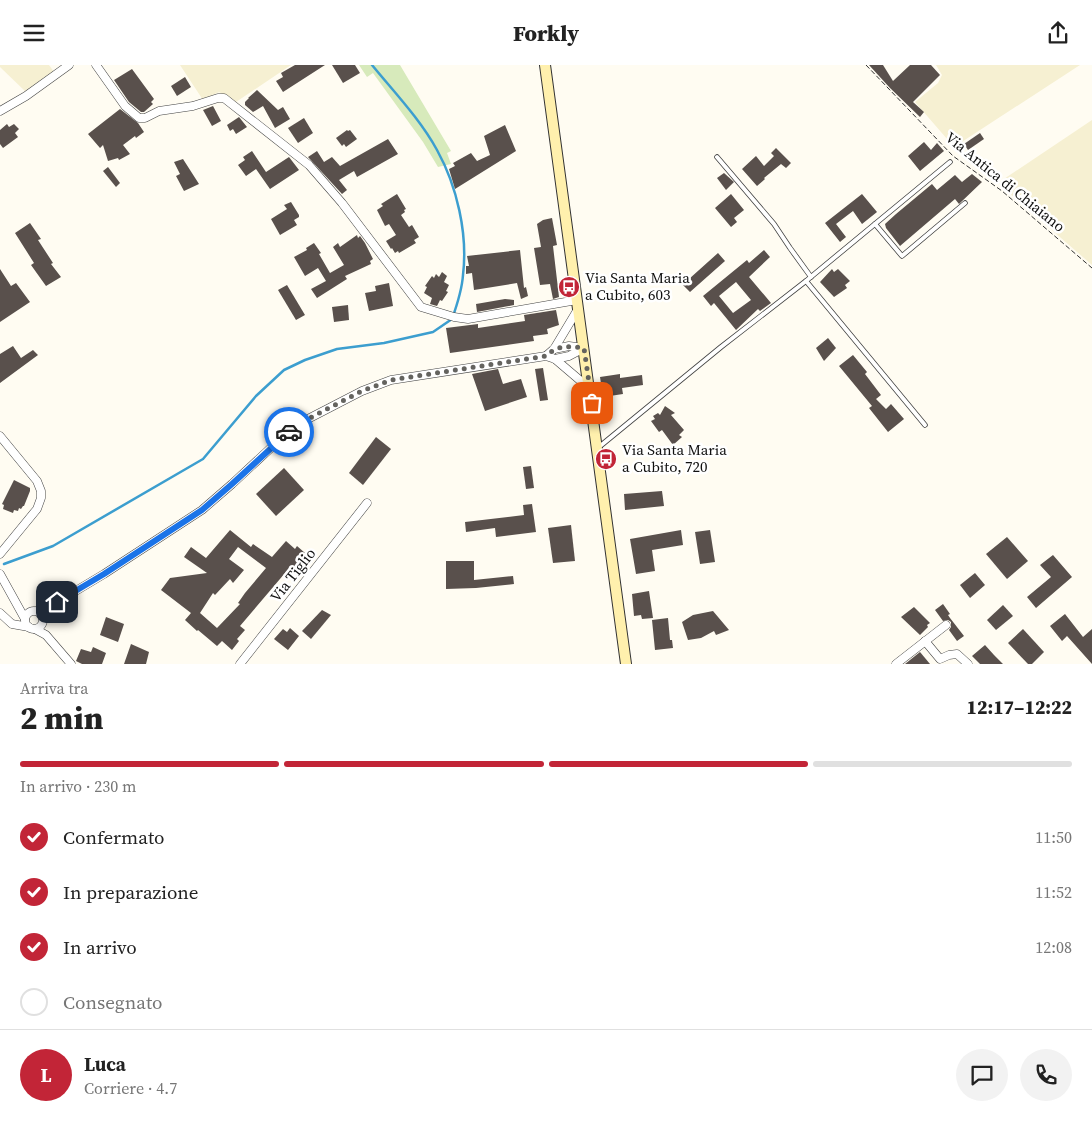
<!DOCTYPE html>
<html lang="it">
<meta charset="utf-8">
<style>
:root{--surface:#fff;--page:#f2f2f2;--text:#222;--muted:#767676;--line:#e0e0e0;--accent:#c22537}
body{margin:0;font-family:"Source Serif 4",serif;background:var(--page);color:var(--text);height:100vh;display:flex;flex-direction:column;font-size:19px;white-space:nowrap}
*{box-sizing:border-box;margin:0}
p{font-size:16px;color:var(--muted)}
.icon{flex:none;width:28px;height:28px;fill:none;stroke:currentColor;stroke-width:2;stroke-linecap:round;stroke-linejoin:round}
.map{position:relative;height:599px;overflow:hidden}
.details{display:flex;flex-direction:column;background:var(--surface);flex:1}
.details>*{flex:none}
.pin{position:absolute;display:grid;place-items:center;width:42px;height:42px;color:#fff;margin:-21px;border-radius:10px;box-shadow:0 2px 8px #0006}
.courier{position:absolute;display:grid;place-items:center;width:50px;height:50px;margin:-25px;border:4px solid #1a73e8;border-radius:50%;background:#fff;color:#222;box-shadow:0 1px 6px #0007}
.summary em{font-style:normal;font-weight:800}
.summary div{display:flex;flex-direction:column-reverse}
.summary{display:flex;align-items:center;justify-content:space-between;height:85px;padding:0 20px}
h1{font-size:32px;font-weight:800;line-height:38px}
.bar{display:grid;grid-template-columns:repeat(4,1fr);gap:8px 5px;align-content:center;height:60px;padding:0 20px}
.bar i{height:6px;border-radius:4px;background:var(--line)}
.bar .selected{background:var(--accent)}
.bar p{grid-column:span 4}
.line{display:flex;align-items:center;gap:12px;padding:0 20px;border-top:1px solid var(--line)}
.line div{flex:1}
.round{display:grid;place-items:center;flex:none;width:52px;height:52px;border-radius:26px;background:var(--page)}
ol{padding:0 20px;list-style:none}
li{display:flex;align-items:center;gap:15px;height:55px}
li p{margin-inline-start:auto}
li .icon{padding:5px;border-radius:50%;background:var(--accent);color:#fff;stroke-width:4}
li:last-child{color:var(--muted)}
li i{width:28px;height:28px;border:2px solid var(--line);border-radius:50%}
header{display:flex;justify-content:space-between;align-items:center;height:65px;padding:0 20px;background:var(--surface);font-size:22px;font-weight:800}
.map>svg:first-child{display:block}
.farmland{fill:#f6f0d2}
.green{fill:#d7eabb}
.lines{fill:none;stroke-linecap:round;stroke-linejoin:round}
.stream{stroke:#3c9ecf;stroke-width:2.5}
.building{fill:#59504c;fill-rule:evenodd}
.service-casing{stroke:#434343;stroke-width:5.5}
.minor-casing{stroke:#434343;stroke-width:9}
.secondary-casing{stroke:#323232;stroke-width:12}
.path{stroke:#323232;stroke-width:1;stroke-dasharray:5 2.5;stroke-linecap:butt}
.service{stroke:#fff;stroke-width:4}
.minor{stroke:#fff;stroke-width:8}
.secondary{stroke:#fff0ad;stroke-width:10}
.done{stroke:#64635f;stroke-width:5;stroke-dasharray:0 9}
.route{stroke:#1a73e8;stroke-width:6}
.labels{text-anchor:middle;stroke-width:5;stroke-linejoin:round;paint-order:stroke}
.street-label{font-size:15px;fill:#101010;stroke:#fff}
.poi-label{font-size:15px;fill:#101010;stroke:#fff;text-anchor:start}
</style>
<header><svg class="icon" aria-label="menu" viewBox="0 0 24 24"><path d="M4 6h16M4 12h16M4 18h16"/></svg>Forkly<svg class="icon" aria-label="share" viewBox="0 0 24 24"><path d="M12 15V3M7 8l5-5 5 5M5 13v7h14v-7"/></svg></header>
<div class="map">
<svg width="1092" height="599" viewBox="0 0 1092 599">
<rect width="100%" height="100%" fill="#fffcf2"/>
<g class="farmland">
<path d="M0,0h49l5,7 -28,20 -26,-25z"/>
<path d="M180,0h111l-55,37 -17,-10 -16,8z"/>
<path d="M936,0h144l-126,82 -39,-45 23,-19 4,-8z"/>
<path d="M1092,55v145l-94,-82z"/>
</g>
<path class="green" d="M359,0h41l51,86 -4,2 4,11 -13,3 -15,-25 -50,-69 -6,4z"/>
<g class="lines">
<path class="stream" d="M4,499l49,-18 150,-87 53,-63 28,-26 21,-10 32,-11 47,-6 49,-11 19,-13c5,-14 10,-29 11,-44 5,-41 -6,-89 -26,-125 -17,-31 -43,-58 -65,-85"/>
</g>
<g class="building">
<path d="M295,0h30l-42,27 -7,-11 7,-4 -2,-4z"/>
<path d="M332,0h23l5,8 -17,10z"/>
<path d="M869,0h14l10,16 17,-16h21l9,10 -27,27 11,10 -4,5 -30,-29z"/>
<path d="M132,4l22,30 -3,3 2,2 -9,8h-3l-12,-10 -15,-22z"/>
<path d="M185,12l6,10 -14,9 -6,-10z"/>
<path d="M257,25l21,20 5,-3 7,12 -15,9 -12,-22 -10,6 -8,-7v-3l4,-4h-1z"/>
<path d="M213,41l8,15 -9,5 -9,-16z"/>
<path d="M120,44l18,14 6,9 -8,6 -1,-2 -12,9 7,9 -11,6 -1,-2 -10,3 -5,-16 -3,3 -12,-14z"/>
<path d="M239,52l8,10 -11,7 -3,-5 -3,2 -3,-6z"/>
<path d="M304,53l9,15 -15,10 -10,-15z"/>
<path d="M7,59l2,3 5,-3 5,5 -4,4 3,4 -15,11 -3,-4v-14z"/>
<path d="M505,60l11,26 -61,38 -6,-20 6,-3 -2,-3 18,-10 6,8 13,-6 -6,-19z"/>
<path d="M347,65l1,1 2,-1 7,9 -11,8 -2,-3 -2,2 -6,-8z"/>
<path d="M980,68l4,6 -16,11 -4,-6z"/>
<path d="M388,74l10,15 -41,23 -3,-6 -15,9 8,10 -5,4 -34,-37 9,-6 7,11 8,-5 8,9z"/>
<path d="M924,77l7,8 6,-7 7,8 -24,20 -12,-15z"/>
<path d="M776,83l15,15 -5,5 -5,-4 -17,14 1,1 -8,7 -15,-17 14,-13 8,10 10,-10 -3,-3z"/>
<path d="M252,86l14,21 23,-15 10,13 -29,19 -14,-20 -10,7 -8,-11 7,-5 -2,-3z"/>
<path d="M183,94l16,25 -15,7 -8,-15 4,-2 -6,-12z"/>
<path d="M108,102l12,16 -4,4 -13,-16z"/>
<path d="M724,108l10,9 -8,8 -9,-12z"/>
<path d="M972,109l10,8 -23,22 -4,-5 -55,47 -14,-18 -1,-4 11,-10 36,-30 5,6 18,-15 7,7z"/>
<path d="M397,129l9,15 -2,1 1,2 -4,3 8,12 3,-2 7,12 -5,3 2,3 -17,10 -1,-2 -3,2 -3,-5 -1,1 -5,-8 10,-6 -7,-11 -4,2 -8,-16 6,-4 -2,-2z"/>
<path d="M731,129l13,16 -10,8 3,4 -6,5 -16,-19z"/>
<path d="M862,129l15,18 -15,12 -9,-13 -17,13 10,13 -6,5 -15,-19z"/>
<path d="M291,137l8,13v2l-5,3 3,5 -17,10 -9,-16 16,-10 -3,-4z"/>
<path d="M552,153l5,27 -4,1 6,51 -6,2 -3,-15 -10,1 -6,-37 7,-1 -4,-23 6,-4z"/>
<path d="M30,158l11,16 -3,1 15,23 -2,1 10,13 -15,9 -15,-21 3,-2 -19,-30z"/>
<path d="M357,170l1,3 2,-2 5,7 8,16 -3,2 1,3 -26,12 2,3 -30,19 -6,-9 15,-8 -8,-13 -13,8 -11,-19 13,-7 -1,-2 8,-5 7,10 -2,1 11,19 14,-8 -11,-18 5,-4 2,4z"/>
<path d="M520,185l4,38 2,-1 2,9 -7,3 -4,-16 -43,7 -2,-17 -6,1v-8h3l-2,-10z"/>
<path d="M764,185l6,7 -21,20 22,26 -11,8 -2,-2 -22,21 -22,-27 -3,3 -8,-10 44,-36 2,3zM736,217l15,18 -18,13 -14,-17z"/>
<path d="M718,188l7,8 -35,31 -10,-10 6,-6 3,3z"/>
<path d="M0,204l11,17 5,-3 14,19 -30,20z"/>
<path d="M832,204l2,3 4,-3 12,12 -5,4 2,3 -13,9 -14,-15z"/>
<path d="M442,207l5,4 -3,6 5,3 -3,6 2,1 -6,9 -2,-1 -3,6 -7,-2 2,-6 -8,-5 3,-6 -2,-1 7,-10 2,2 2,-4 3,3z"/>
<path d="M389,218l4,23 -24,5 -4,-18 11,-2 -1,-5z"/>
<path d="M287,220l18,30 -9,5 -18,-30z"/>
<path d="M505,234l9,1v5l-37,7 -1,-8z"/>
<path d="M348,240l1,15 -15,2 -2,-15z"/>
<path d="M556,245l3,15 -12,4 1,5 -15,2 1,5 -84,12 -4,-25 32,-4v4l47,-7 -1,-6z"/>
<path d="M828,273l8,10 -12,13 -8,-13z"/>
<path d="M13,281l8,12 12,-8 5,5 -38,28v-29z"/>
<path d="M853,290l14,17 -2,2 16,21 -5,4 10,10 5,-5 13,15 -16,13 -19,-24 3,-2 -33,-40z"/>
<path d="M543,303l5,32 -8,1 -5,-32z"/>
<path d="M498,304l5,15 18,-5 6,18 -42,14 -13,-37z"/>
<path d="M620,309v4l22,-3 1,10 -21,3 1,6 -20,3 -3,-20z"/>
<path d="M665,341l10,7 -4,2 13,15 -5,5 3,2 -9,8 -11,-15 -3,2 -8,-11 4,-2 -2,-3 5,-3 2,2z"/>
<path d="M376,372l15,12 -28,36 -14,-12z"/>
<path d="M531,401l3,22 -8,1 -3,-22z"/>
<path d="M284,403l20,22 -28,26 -20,-22z"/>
<path d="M14,415l16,8v3l-6,15h-1l-2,3 -2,-1 -1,3 -4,-1 -1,3 -10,-4 1,-4 -2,-1z"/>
<path d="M662,426l2,15 -39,4 -1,-16z"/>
<path d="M532,439l4,28 -40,5 -1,-9 -29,4 -1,-10 59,-7 -1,-10z"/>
<path d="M571,460l4,36 -22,2 -5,-35z"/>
<path d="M230,465l21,17 2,-3 19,13 14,-16 9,8 2,-3 8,7 -3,3 3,3 -10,11 -4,-4 -51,60 5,4 -8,9 2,2 -7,9 -10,-9 -5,5 -19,-16 -1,1 -12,-11 6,-7 -30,-23 9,-12 37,-5 -23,-16 7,-10 15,11zM238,482l28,21 -21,25 -7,10 2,1 -23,24 -17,-15 13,-20 2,2 15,-16 3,4 11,-13 -15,-11z"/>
<path d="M681,465l2,15 -31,5 3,21 -19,3 -6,-35z"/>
<path d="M710,465l5,32 -15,2 -5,-32z"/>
<path d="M1007,472l21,24 -21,18 -21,-25z"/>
<path d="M1053,490l19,22 -36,31 -9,-11 24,-20 -11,-12z"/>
<path d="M446,496h28v19l39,-4 1,8 -38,4 -30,1z"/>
<path d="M975,508l10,12 -15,13 -10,-13z"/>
<path d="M649,526l4,27 -11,1 -1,-4 -7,1 -2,-22z"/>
<path d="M943,539l7,10 -2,1 2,3 14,18 -7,5 -8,-11 2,-3v-5l-3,-2 -5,1 -8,-11z"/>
<path d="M1003,540l10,11 -17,14 -9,-10z"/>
<path d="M914,542l16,16 -3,2 1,2 -8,8 -19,-18z"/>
<path d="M322,545l9,5 -20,24 -9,-8z"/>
<path d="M713,546l16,19 -13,5 -2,-4 -13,7 -13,2 -6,-18 11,-7z"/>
<path d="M1065,549l18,23 9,-8v35l-25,-28 -5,5 -12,-15z"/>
<path d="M106,552l18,7 -6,18 -18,-7z"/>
<path d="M668,553l2,22h2l1,8 -18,2 -3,-30z"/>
<path d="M290,563l9,8 -11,14 -14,-11 9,-10 4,3z"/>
<path d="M1023,564l21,23 -12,12h-4l-20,-21z"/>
<path d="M131,579l18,8 -3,12h-22z"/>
<path d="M985,580l9,10 9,9h-23l-8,-8z"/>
<path d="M93,582l13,6 -4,11h-20l-6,-3 5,-12 10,3z"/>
<path d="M920,587l10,12h-25z"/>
</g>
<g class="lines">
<g class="service-casing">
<g id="service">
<path d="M717,92l57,67 16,24 21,29"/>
<path d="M875,159l27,32 63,-53"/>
<path d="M806,216l119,144"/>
<path d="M599,382l122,-100 85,-66 144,-119"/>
</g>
</g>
<g class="minor-casing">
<g id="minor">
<path d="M96,0l29,41 14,12h6l14,-7 34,-5 25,-8h6l85,67 33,38 79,104 33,10 14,2 109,-19"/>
<path d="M0,46l26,-15 43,-31"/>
<path d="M554,284l15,-3 15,2"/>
<path d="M546,291l8,-7 24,-40"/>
<path d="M555,294l14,-3 15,-8"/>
<path d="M0,371l37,45 4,10v7l-4,11 -37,45"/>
<path d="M0,509l25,45"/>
<circle cx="34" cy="555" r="9"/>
<path d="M37,546l12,-4 55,-33 98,-64 30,-26 57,-53 15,-10 58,-30 29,-11 155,-24 9,3 34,29"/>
<path d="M0,548l12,11 17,3"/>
<path d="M35,564l11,6 25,29"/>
<path d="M925,576l15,18 9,-4 8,-1 11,10"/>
<path d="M240,599l127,-161"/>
<path d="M896,599l50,-39"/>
</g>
</g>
<g class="secondary-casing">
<path id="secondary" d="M545,0l81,599"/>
</g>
<path class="path" d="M866,0l87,91 49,35 90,77"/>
<use href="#service" class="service"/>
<use href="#minor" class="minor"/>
<use href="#secondary" class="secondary"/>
</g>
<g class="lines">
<path class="done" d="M289,367l15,-11 58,-30 29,-11 155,-24c11,-11 23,-10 38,-8l8,55"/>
<path class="route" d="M57,537l47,-28 98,-64 30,-26 57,-52"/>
</g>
<defs>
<g id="bus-disc" transform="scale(1.125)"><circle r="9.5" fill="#c22537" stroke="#fff"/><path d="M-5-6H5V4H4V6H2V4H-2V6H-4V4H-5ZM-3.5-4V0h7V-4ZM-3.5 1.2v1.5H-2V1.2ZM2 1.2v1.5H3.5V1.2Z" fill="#fff"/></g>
</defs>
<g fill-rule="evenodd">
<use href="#bus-disc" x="569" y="222"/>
<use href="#bus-disc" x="606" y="394"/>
</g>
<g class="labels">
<g class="street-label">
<text transform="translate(1005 117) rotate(39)" y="5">Via Antica di Chiaiano</text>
<text transform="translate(293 510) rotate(-52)" y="5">Via Tiglio</text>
</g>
<g class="poi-label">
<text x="585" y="218">Via Santa Maria<tspan x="585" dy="17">a Cubito, 603</tspan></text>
<text x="622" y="390">Via Santa Maria<tspan x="622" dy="17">a Cubito, 720</tspan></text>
</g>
</g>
</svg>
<div class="pin" style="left:592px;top:338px;background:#ea580c"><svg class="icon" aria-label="bag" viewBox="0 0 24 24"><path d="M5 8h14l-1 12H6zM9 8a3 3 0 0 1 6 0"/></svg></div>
<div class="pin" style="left:57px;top:537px;background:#1f2937"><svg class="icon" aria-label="home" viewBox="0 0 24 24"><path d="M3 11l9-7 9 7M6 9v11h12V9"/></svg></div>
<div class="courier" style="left:289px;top:367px"><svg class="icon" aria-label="car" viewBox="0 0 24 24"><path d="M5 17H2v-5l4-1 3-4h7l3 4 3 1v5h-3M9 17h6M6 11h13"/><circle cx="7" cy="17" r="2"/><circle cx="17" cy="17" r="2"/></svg></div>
</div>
<section class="details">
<div class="summary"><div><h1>2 min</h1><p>Arriva tra</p></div><em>12:17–12:22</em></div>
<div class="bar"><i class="selected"></i><i class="selected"></i><i class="selected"></i><i></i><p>In arrivo · 230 m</p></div>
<ol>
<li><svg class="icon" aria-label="check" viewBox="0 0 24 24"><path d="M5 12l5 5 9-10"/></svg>Confermato<p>11:50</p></li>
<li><svg class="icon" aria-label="check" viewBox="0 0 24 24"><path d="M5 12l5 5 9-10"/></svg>In preparazione<p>11:52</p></li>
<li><svg class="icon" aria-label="check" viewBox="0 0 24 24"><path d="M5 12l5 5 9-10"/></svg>In arrivo<p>12:08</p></li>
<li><i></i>Consegnato</li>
</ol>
<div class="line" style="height:90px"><b class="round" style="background:var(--accent);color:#fff">L</b><div><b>Luca</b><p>Corriere · 4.7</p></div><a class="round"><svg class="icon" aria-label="chat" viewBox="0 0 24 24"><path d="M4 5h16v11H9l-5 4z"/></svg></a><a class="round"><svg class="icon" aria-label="phone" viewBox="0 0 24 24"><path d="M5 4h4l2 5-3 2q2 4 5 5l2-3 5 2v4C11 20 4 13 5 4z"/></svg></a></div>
</section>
